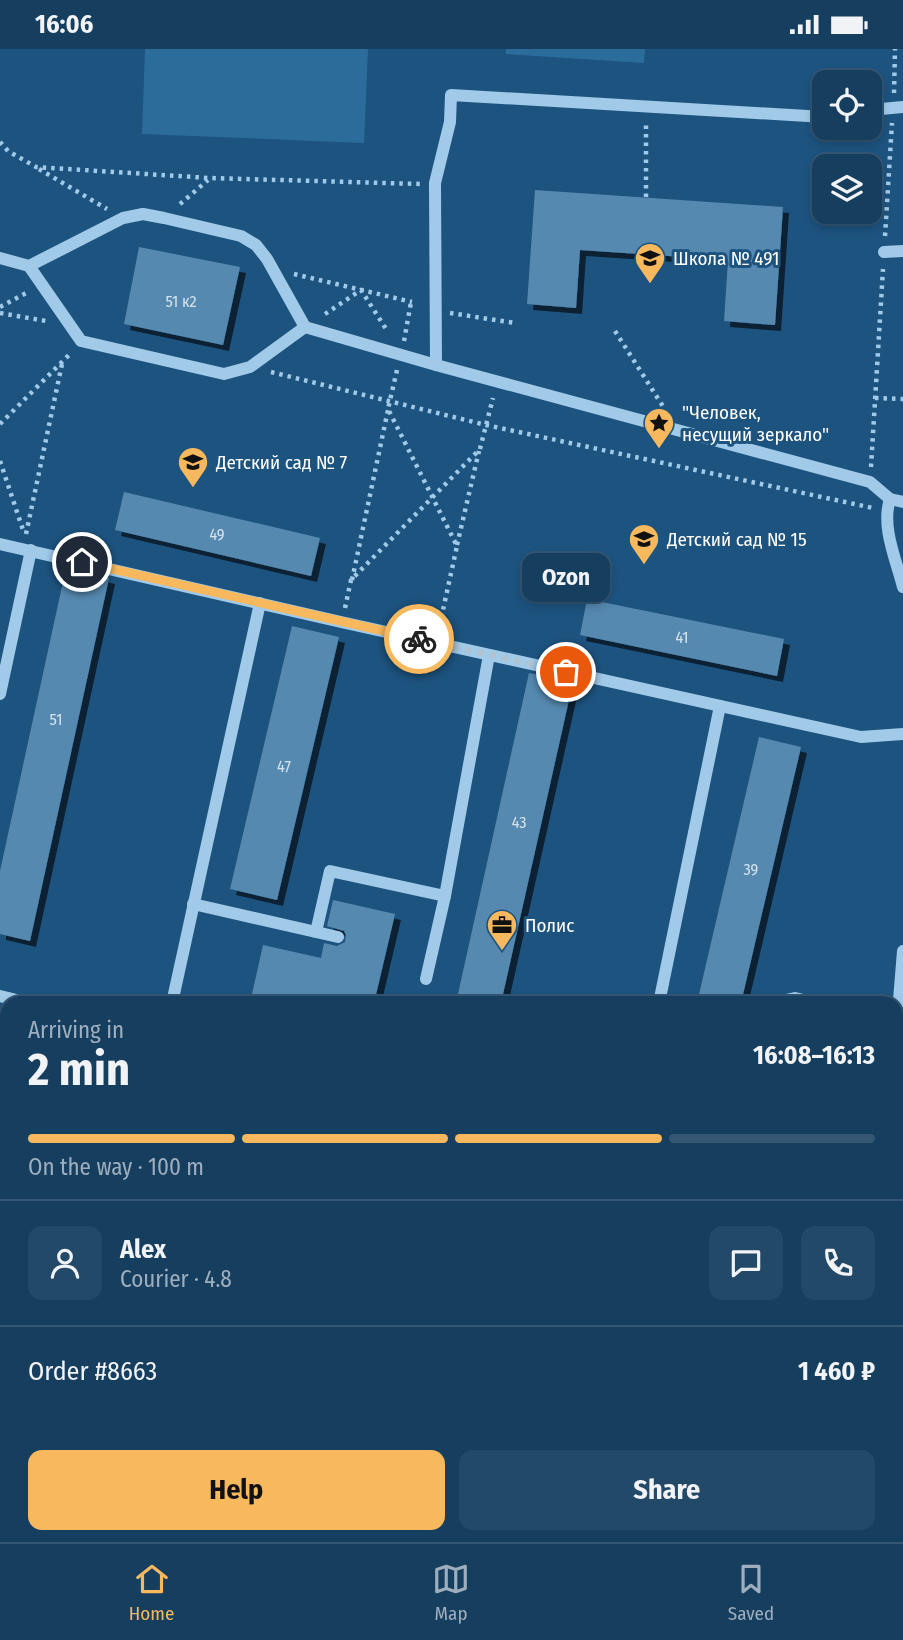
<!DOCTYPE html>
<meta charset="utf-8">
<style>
:root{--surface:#163e5f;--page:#234968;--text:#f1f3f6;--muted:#9eaebd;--line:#355774;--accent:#f8b95e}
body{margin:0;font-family:"Fira Sans Condensed",sans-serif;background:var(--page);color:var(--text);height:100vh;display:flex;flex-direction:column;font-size:26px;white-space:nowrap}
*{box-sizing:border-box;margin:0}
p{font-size:23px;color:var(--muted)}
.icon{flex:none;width:38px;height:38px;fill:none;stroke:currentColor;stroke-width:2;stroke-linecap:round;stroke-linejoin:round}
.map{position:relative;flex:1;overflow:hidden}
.drawer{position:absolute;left:0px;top:947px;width:903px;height:548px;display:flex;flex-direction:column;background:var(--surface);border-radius:21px 21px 0 0;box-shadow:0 4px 10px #0003,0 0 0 2px var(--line)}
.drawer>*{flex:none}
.controls{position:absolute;left:812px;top:21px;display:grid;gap:14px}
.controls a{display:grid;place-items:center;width:70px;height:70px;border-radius:14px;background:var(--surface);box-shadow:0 4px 10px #0003,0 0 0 2px var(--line);font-size:35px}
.pin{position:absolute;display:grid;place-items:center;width:60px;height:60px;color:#fff;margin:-30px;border:4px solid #fff;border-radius:50%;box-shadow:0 2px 7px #0007}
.courier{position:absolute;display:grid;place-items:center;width:70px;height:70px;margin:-35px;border:5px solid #f8b95e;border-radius:50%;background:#fff;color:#222;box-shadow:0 2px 9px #0007}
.bubble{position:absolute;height:49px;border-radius:14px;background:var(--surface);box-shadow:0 4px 10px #0003,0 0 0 2px var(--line);font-size:23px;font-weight:700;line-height:49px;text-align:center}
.overview em{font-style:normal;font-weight:700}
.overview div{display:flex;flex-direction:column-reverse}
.overview{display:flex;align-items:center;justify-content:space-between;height:119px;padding:0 28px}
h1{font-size:46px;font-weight:700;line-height:52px}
.bar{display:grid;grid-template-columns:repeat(4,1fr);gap:10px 7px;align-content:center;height:84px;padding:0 28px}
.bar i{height:9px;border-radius:5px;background:var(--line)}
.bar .current{background:var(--accent)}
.bar p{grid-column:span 4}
.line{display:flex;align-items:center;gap:18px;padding:0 28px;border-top:2px solid var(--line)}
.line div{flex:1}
.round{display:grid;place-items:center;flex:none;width:74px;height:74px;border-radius:14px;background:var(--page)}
.button{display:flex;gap:14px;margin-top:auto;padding:14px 28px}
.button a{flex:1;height:80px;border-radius:14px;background:var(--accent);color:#111;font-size:28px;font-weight:700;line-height:80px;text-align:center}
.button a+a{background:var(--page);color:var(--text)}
.status{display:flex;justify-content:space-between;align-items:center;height:49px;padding:0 35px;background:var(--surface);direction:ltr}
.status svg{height:19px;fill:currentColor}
.dock{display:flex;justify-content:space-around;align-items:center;height:98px;border-top:2px solid var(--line);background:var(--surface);font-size:19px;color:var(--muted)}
.dock a{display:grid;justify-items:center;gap:4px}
.dock .current{color:var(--accent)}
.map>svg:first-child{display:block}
.green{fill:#2c6c9b}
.building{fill:#5689b0;filter:url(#shadow)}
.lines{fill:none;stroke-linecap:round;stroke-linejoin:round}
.path{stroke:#a0cae8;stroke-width:4.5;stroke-dasharray:3.5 5;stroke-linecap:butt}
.minor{stroke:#a0cae8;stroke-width:12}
.major{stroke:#e3f0fe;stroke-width:18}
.done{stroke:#b0c3d2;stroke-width:7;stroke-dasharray:0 12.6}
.route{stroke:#f8b95e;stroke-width:9}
.labels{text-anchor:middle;stroke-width:6;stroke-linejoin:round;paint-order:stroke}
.number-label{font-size:16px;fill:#d5e2eb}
.poi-label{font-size:19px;fill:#fff;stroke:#1d537f;text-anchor:start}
</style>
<div class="status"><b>16:06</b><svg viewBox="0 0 49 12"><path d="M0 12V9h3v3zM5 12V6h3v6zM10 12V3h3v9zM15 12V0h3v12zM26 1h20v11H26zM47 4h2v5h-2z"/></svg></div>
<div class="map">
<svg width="903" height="1493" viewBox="0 0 903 1493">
<defs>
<filter id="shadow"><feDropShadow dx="6" dy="6" stdDeviation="0" flood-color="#0009"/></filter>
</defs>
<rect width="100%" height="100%" fill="#1d537f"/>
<g class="green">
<path d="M145,0h223l-4,94 -222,-9z"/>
<path d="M506,0h139l-1,14 -138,-9z"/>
<path d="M0,1081l7,2v28l-7,-1z"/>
<path d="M896,1161l7,1v28l-7,-2z"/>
<path d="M896,1280l7,2v29l-7,-1z"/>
</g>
<g class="building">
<path d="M535,141l248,17 -8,118 -51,-4 4,-61 -148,-10 -4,58 -49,-4z"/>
<path d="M139,198l101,20 -17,78 -99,-21z"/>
<path d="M124,443l196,46 -9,38 -196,-46z"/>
<path d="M66,519l43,10 -79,363 -30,-7v-63z"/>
<path d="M587,550l197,40 -7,37 -197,-41z"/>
<path d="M292,577l47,11 -62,263 -47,-11z"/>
<path d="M529,624l44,9 -72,321h-45z"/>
<path d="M759,688l42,10 -60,256h-44z"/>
<path d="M333,851l62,14 -21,89h-124l13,-58 58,13 3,-15 13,3 8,-4 1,-7 -2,-4 -17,-5z"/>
</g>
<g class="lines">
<g class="path">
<path d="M894,44l1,-44"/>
<path d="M0,93l8,9 28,16 173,11 212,6"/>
<path d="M39,120l68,40"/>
<path d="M646,148v-75"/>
<path d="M180,155l28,-24"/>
<path d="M885,187l7,-113"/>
<path d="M294,225l118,28"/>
<path d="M0,258l26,-14"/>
<path d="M0,264l46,8"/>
<path d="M450,264l65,10"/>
<path d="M325,265l36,-24 27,42"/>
<path d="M615,282l49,77"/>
<path d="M404,292l7,-39"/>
<path d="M397,321l-9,39 69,137 -18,82"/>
<path d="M271,323l215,53 387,83"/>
<path d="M875,349l28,1"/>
<path d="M0,375l72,-72"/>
<path d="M0,412l24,72"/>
<path d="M871,418l12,-198"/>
<path d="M26,485l36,-170"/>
<path d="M457,496l22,-94"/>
<path d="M352,531l36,-170"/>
<path d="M345,559l6,-28 129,-131 13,-51"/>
<path d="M0,1363l7,2"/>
<path d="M896,1382l7,1"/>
<path d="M153,1488l4,5"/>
<path d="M558,1488l3,5"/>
<path d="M741,1488l3,5"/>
<path d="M168,1493l2,-5"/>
</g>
<g class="minor">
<path d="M870,61l33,-3"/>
<path d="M884,203l19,-1"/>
<path d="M0,209l29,8 94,-48 20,-4 21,4 77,18 15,9 11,14 38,68 131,38 434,117 20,17 13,3"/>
<path d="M29,217l52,75 143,33 26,-7 55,-40"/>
<path d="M436,316l-1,-182 15,-61 1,-27 373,22"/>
<path d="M890,450c-9,28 6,60 13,88"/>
<path d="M0,495l341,78 520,115 42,-3"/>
<path d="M0,645l31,-144"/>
<path d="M193,855l145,33"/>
<path d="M316,883l14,-61 115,25"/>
<path d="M426,930l19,-83 44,-241"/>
<path d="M0,947l29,7"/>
<path d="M172,954l88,-400"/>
<path d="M659,954l61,-297"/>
<path d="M773,954l22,-5 21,5"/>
<path d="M896,988l7,-86"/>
<path d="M0,1125l7,1"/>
<path d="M896,1146l7,1"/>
<path d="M0,1279l7,2"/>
<path d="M896,1321l7,1"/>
<path d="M896,1459l7,1"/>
<path d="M0,1461l7,9"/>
<path d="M18,1488l4,5"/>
<path d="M632,1493l6,-5"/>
<path d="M652,1493l1,-5"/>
<path d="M835,1493l1,-5"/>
</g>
<g class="major">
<path d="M0,1010l7,2"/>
<path d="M0,1061l7,1"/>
<path d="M896,1212l7,2"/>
<path d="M896,1258l7,1"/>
</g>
</g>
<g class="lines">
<path class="done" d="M419,590l147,33"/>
<path class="route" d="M82,513l337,77"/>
</g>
<defs>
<g id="school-pin" transform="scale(1.575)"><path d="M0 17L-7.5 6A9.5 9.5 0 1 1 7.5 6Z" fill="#f8b95e" stroke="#1d537f"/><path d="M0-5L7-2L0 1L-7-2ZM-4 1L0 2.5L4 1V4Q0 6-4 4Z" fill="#111"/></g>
<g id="sight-pin" transform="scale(1.575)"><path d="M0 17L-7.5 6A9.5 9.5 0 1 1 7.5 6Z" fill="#f8b95e" stroke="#1d537f"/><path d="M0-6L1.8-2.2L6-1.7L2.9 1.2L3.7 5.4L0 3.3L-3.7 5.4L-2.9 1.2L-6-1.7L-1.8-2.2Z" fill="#111"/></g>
<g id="office-pin" transform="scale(1.575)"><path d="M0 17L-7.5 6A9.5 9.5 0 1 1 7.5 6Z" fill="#f8b95e" stroke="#1d537f"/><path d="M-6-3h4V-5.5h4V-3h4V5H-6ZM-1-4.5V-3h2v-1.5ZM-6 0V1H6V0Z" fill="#111"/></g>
</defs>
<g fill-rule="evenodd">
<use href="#school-pin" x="650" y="209"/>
<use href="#sight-pin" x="659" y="374"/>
<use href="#school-pin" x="193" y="413"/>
<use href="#school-pin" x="644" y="490"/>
<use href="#office-pin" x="502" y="876"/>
</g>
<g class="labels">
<g class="number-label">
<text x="181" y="258">51 к2</text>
<text x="217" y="491">49</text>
<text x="682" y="594">41</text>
<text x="56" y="676">51</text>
<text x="284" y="723">47</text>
<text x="519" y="779">43</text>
<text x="751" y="826">39</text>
</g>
<g class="poi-label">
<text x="673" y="216">Школа № 491</text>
<text x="682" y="370">"Человек,<tspan x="682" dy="22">несущий зеркало"</tspan></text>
<text x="216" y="420">Детский сад № 7</text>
<text x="667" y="497">Детский сад № 15</text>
<text x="525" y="883">Полис</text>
</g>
</g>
</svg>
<div class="controls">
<a><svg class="icon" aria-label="locate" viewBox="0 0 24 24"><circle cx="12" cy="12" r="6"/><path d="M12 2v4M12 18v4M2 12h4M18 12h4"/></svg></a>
<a><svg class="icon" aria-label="layers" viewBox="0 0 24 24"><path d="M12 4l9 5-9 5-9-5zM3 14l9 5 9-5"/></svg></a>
</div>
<div class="pin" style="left:566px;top:623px;background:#ea580c"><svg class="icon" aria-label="bag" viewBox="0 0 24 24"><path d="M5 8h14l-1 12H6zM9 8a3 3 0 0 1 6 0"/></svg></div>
<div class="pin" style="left:82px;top:513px;background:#1f2937"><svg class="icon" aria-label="home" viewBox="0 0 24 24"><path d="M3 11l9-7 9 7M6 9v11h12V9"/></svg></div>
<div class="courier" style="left:419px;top:590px"><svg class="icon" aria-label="bike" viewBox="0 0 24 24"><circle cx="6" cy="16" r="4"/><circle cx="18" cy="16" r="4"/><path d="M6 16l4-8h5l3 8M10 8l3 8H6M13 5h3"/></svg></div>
<div class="bubble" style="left:522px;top:504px;width:88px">Ozon</div>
<section class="drawer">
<div class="overview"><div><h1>2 min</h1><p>Arriving in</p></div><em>16:08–16:13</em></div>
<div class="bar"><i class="current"></i><i class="current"></i><i class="current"></i><i></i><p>On the way · 100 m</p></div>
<div class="line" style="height:126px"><a class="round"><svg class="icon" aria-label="person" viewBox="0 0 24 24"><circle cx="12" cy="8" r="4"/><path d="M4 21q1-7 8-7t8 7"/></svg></a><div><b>Alex</b><p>Courier · 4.8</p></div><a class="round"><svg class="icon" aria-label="chat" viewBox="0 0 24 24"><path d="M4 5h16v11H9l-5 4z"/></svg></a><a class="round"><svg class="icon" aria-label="phone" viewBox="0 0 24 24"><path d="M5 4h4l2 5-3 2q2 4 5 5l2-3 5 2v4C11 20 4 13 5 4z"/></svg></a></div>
<div class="line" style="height:91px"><div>Order #8663</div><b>1 460 ₽</b></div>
<div class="button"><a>Help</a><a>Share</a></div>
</section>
</div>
<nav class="dock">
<a class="current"><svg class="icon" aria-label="home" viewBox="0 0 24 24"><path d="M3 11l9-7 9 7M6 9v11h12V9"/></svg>Home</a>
<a><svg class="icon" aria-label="map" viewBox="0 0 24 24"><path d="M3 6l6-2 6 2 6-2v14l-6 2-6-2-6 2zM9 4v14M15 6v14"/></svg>Map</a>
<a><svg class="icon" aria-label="saved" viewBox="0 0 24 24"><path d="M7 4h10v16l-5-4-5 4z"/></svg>Saved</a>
</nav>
